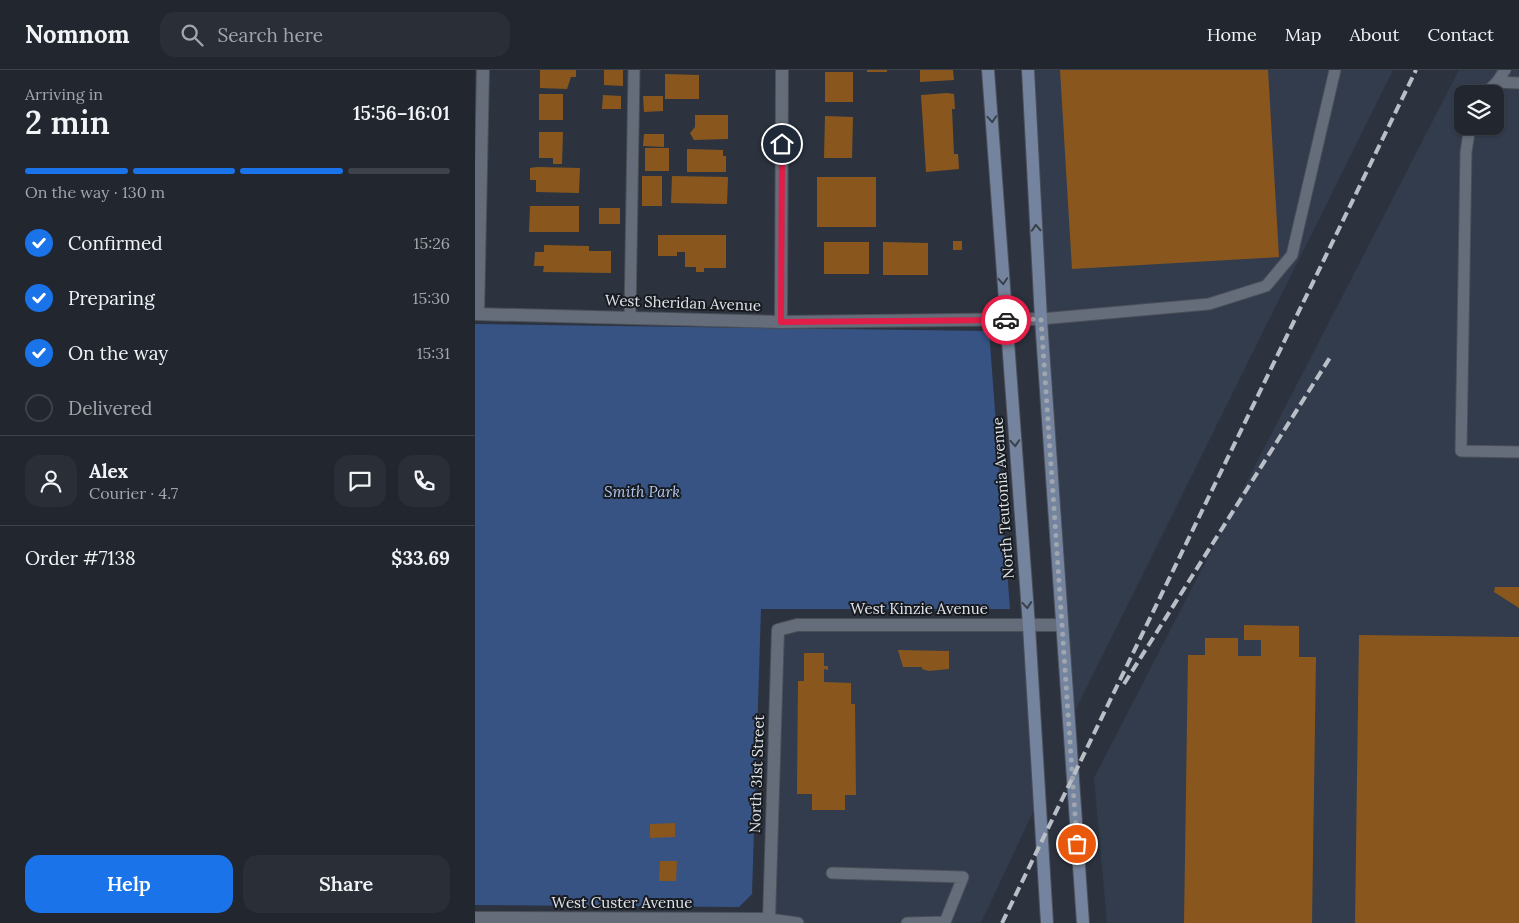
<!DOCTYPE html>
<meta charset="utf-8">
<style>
:root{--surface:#21262f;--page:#292e37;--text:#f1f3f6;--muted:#a2a5aa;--line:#3e434b;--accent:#1a73e8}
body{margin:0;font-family:Lora,serif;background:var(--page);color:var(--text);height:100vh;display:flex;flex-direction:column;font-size:19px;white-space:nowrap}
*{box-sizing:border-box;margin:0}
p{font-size:16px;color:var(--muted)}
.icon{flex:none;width:28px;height:28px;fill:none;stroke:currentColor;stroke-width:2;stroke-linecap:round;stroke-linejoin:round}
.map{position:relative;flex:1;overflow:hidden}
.panel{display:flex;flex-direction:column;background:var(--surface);width:475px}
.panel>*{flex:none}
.fabs{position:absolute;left:979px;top:15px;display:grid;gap:10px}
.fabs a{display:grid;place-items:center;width:50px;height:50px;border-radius:10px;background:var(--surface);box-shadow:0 1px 4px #0004,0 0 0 1px var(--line);font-size:25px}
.pin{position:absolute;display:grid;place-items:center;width:42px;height:42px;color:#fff;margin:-21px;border:2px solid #fff;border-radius:50%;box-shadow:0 1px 5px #0007}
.courier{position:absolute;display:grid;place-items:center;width:50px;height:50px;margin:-25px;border:4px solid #e11d48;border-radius:50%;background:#fff;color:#222;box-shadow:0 1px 6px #0007}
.overview em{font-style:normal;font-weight:600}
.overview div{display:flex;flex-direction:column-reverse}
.overview{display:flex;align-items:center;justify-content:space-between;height:85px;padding:0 25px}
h1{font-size:32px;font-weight:600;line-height:38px}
.bar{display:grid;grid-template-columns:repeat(4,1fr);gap:8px 5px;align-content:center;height:60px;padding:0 25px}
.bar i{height:6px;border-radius:4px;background:var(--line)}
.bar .selected{background:var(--accent)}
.bar p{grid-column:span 4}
.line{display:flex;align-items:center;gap:12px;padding:0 25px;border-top:1px solid var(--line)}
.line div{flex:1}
.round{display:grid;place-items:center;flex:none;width:52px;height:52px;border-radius:15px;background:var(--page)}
ol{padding:0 25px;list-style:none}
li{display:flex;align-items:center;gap:15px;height:55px}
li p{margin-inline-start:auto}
li .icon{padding:5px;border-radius:50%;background:var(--accent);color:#fff;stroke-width:4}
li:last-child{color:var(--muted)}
li i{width:28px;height:28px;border:2px solid var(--line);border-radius:50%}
.button{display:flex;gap:10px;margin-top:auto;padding:10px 25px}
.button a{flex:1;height:58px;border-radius:15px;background:var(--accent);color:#fff;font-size:20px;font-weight:600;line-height:58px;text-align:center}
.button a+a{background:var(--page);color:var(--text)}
header{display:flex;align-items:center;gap:30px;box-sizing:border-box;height:70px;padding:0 25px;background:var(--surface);border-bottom:1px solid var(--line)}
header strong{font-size:24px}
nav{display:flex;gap:28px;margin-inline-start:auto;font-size:18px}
.search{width:350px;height:45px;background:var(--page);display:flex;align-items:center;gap:12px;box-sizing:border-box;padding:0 18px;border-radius:15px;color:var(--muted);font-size:19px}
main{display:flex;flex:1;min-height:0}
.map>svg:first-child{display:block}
.built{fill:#323c4d;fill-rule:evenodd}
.green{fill:#365384}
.building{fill:#89571e}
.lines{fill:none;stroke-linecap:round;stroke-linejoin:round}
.service-casing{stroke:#4a4f58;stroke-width:13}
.minor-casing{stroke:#4a4f58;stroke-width:14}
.secondary-casing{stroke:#4a4f58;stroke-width:14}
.service{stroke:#656d7a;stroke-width:11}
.minor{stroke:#656d7a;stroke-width:12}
.secondary{stroke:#75849e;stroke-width:12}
.rail{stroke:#babfc7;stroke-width:4;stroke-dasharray:10 5;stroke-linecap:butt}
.oneway{stroke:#39404c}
.done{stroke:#a0a6af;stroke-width:5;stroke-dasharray:0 9}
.route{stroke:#e11d48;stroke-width:6}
.labels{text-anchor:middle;stroke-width:4;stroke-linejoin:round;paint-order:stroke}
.street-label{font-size:15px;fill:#dfe4eb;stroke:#181b20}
.park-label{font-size:15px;font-style:italic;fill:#b0c8ee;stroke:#181b20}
</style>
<header>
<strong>Nomnom</strong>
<div class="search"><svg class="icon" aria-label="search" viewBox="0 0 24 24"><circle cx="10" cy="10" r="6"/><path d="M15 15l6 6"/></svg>Search here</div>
<nav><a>Home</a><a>Map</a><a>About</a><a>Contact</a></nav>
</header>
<main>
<section class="panel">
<div class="overview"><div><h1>2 min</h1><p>Arriving in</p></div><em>15:56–16:01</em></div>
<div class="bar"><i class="selected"></i><i class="selected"></i><i class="selected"></i><i></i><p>On the way · 130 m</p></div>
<ol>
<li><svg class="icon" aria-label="check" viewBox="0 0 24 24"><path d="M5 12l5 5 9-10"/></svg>Confirmed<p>15:26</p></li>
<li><svg class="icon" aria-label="check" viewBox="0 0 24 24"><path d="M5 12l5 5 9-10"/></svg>Preparing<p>15:30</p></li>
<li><svg class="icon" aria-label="check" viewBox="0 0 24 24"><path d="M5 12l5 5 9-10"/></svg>On the way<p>15:31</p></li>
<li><i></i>Delivered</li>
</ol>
<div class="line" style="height:90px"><a class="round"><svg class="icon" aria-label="person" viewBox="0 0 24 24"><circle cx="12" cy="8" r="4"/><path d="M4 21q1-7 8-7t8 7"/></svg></a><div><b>Alex</b><p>Courier · 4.7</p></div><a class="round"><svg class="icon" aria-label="chat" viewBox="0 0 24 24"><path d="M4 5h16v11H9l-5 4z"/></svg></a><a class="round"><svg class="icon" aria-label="phone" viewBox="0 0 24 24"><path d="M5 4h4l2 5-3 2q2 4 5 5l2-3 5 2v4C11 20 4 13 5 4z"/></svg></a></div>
<div class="line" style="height:65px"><div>Order #7138</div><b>$33.69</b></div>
<div class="button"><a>Help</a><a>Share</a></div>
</section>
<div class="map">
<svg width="1044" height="853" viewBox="0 0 1044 853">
<rect width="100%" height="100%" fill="#2c333f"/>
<g class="built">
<path d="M553,0h365l-325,655z"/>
<path d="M984,0h60v853h-412l-13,-145zM988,24h32v32h-32z"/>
<path d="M554,556l10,173 -58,124h-506l294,-4 9,-289z"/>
</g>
<path class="green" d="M0,254l514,7 21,278h-249l-9,285 -13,13 -264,-2z"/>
<g class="building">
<path d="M65,0h36v7h-5l-4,12 -27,-1z"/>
<path d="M129,0h19v16l-19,-1z"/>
<rect x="392" y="0" width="20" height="2"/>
<path d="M445,0h33l1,10 -34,2z"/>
<path d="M585,0h208l11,187 -207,12z"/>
<rect x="350" y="2" width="28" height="30"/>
<path d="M190,4l34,1v24h-34z"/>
<path d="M472,23l7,1 1,15h-3l2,45h4l1,15 -33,3 -5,-77z"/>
<rect x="64" y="24" width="24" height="26"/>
<path d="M128,25l18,1v13h-19z"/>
<path d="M168,26h20v15l-19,1z"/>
<path d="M220,45h33v24l-34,1 -4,-7 5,-6z"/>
<path d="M350,46l28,1 -1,41h-28z"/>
<path d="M64,62h24l-1,32h-9v-6h-14z"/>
<path d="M169,64h20v13l-21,-1z"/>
<rect x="170" y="78" width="24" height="23"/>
<path d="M212,79l36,1v6h3v16h-39z"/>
<path d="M62,97l43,1 -1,25 -43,-1v-12h-6v-12z"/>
<rect x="167" y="106" width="20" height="30"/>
<path d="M197,106l56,1 -1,27 -56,-1z"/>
<rect x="342" y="107" width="59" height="50"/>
<path d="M55,136h49v26h-50z"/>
<rect x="124" y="138" width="21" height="16"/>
<path d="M183,165h68v33h-22v4h-8v-5h-11v-15h-8v4h-19z"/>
<rect x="478" y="171" width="9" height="9"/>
<rect x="349" y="172" width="45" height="32"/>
<path d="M408,172l45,1v32h-45z"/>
<path d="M69,175l45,1v5h22v22l-68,-1 1,-6h-10l1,-14h9z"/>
<path d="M1020,517h24v21l-25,-16z"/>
<path d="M769,555l55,1v31h17l-4,266h-128l4,-268h17v-17h33v18h23v-16h-17z"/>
<path d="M884,565l160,2v286h-164z"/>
<path d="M423,580l51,1v18l-20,2 -7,-2v-2h-19z"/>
<path d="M329,583h20v13h4v4l-4,-1v13l27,1v21h4l1,91h-11v15h-33v-16h-15l1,-113h6z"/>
<path d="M200,753v14l-25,1v-14z"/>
<path d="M185,791h17l-1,20h-17z"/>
</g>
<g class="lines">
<g class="service-casing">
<g id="service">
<path d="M1030,0l-8,12 22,1"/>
<path d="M1010,24l12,-12"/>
<path d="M995,56l-4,26 -5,299 58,1"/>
<path d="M155,248l4,-248"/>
<path d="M566,249l168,-15 57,-18 26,-31 43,-185"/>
<path d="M357,803l131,4 -18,45 -38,1"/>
<path d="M294,849l29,4"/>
</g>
</g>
<g class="minor-casing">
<g id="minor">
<path d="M0,244l306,8 260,-3"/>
<path d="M3,244l5,-244"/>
<path d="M306,252l1,-252"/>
<path d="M0,848l294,1 9,-289 19,-5h264"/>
</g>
</g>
<g class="secondary-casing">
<g id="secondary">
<path d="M513,0l41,556 18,297"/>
<path d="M553,0l13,249 42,604"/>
</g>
</g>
<use href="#service" class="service"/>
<use href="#minor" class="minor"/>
<use href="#secondary" class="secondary"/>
<g class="rail">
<path d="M649,614l207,-328"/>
<path d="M527,853l414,-853"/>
</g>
</g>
<defs><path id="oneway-chevron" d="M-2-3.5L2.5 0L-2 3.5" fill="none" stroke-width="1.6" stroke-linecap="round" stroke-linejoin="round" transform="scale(1.25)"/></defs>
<g class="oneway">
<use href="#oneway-chevron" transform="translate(517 49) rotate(86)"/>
<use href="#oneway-chevron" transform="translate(561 158) rotate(-93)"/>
<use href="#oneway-chevron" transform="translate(528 211) rotate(86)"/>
<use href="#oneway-chevron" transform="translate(540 373) rotate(86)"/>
<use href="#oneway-chevron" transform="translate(552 535) rotate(85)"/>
</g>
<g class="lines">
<path class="done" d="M531,250l35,-1 36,525"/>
<path class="route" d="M307,74l-1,178 225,-2"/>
</g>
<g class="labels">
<g class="street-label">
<text transform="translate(208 233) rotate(2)" y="5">West Sheridan Avenue</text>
<text transform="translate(528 428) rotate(-94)" y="5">North Teutonia Avenue</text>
<text x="444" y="544">West Kinzie Avenue</text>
<text transform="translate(282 704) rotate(-88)" y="5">North 31st Street</text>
<text x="147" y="838">West Custer Avenue</text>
</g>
<g class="park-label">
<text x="167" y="427">Smith Park</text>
</g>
</g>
</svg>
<div class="fabs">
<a><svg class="icon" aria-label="layers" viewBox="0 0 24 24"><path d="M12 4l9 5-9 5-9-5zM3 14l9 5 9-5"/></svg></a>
</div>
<div class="pin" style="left:602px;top:774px;background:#ea580c"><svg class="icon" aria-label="bag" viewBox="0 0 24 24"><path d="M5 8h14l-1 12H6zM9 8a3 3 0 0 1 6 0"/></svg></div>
<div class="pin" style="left:307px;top:74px;background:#1f2937"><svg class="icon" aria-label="home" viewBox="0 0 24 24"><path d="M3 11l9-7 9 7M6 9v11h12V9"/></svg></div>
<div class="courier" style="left:531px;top:250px"><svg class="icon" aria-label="car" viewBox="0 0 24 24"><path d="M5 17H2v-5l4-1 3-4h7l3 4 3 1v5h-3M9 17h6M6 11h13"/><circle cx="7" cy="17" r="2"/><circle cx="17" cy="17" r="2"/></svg></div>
</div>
</main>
